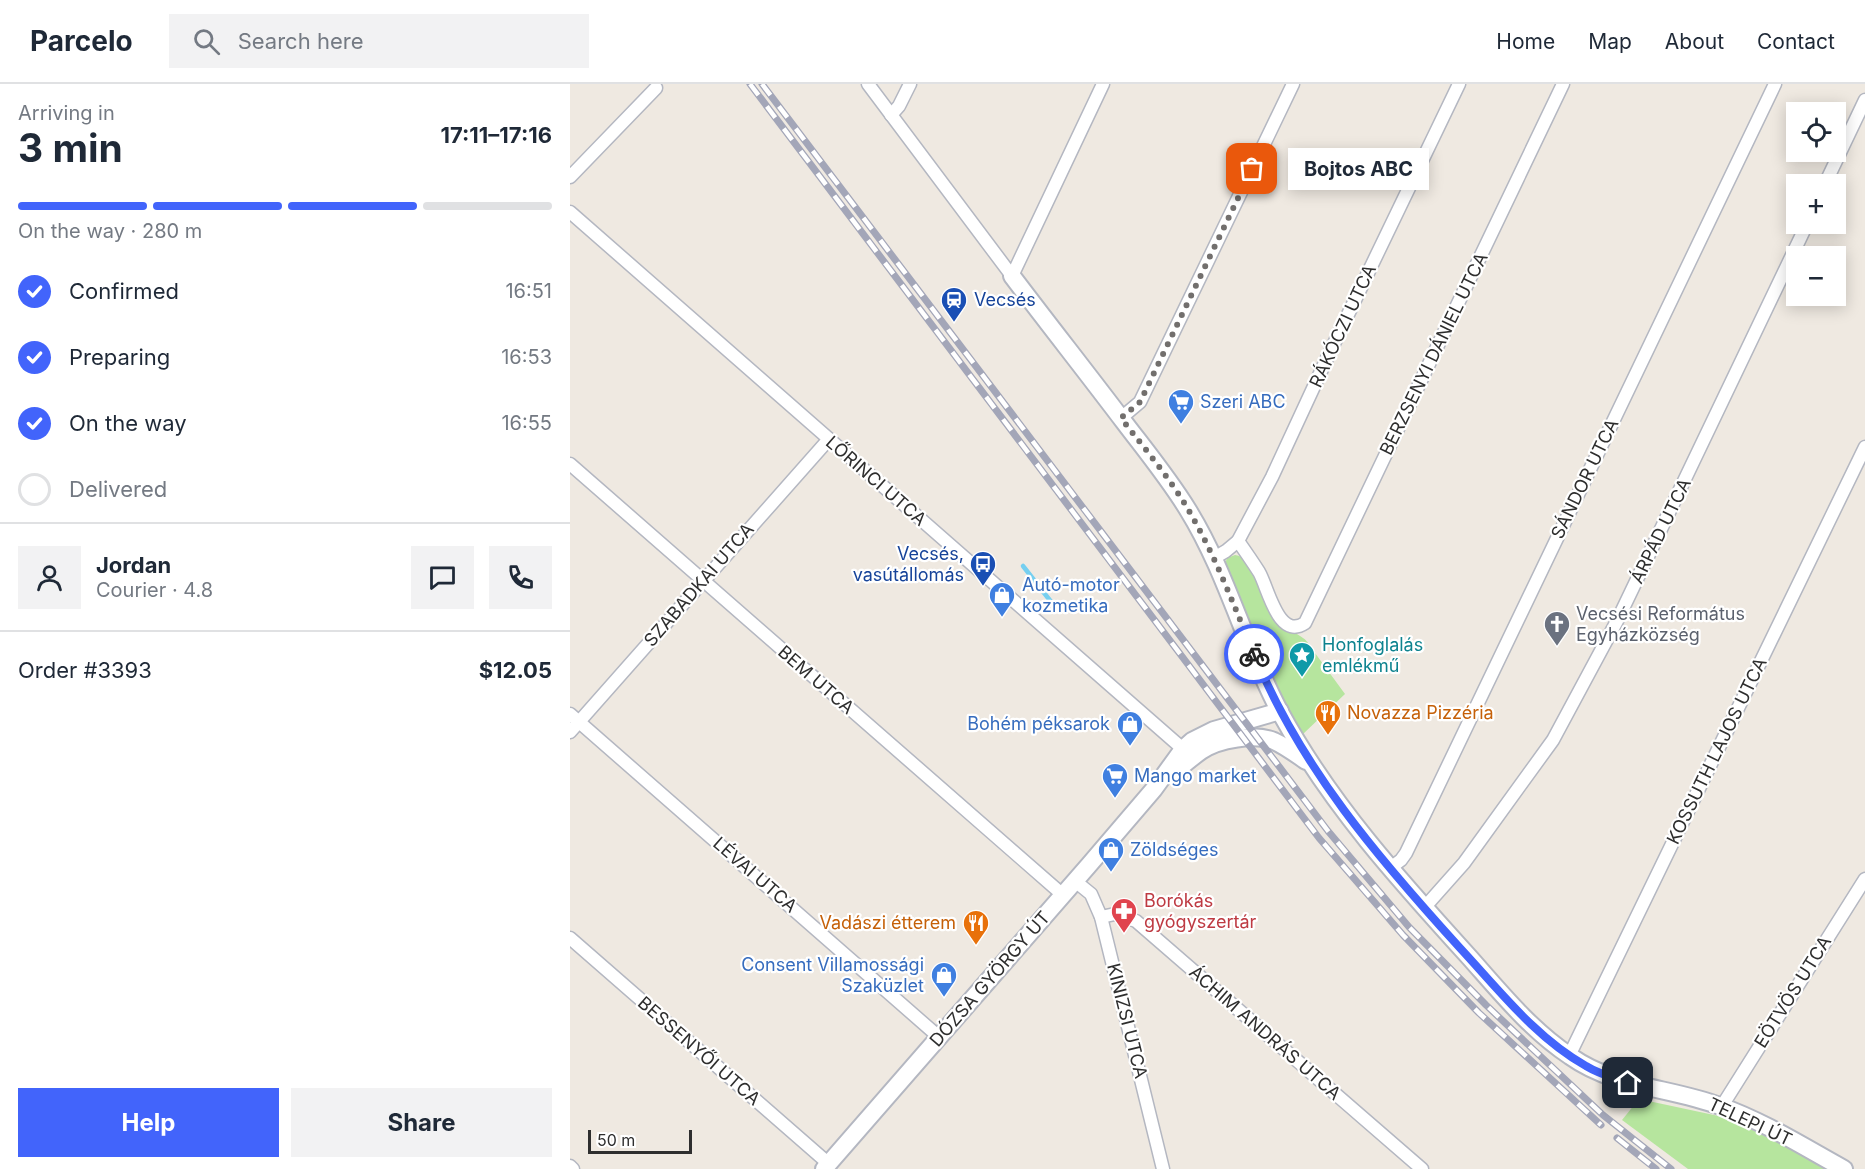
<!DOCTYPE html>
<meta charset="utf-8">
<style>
:root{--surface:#fff;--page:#f2f2f3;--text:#1f2937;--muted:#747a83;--line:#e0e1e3;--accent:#4264fb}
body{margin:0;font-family:Inter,sans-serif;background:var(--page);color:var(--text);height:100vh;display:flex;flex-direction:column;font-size:22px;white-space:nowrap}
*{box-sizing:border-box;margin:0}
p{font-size:20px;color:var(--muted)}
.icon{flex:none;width:33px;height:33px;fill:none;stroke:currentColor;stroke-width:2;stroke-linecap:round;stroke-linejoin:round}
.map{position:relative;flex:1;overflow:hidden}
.details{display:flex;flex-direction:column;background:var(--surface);width:570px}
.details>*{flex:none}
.controls{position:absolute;left:1216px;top:18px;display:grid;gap:12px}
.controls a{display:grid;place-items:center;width:60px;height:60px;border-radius:0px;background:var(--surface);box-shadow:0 3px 15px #0003;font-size:30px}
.scale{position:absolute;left:18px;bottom:15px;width:104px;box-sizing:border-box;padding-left:6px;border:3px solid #2e2e2e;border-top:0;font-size:16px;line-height:21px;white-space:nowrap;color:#2e2e2e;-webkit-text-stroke:4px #fff;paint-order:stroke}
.pin{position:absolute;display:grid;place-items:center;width:51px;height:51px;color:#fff;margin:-26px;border-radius:12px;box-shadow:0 3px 9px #0006}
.courier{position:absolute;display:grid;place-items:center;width:60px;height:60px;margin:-30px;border:4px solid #4264fb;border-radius:50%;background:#fff;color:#222;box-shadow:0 2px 8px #0007}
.bubble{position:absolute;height:42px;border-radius:0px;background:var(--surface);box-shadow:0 3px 15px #0003;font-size:20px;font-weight:700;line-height:42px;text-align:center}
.overview em{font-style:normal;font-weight:700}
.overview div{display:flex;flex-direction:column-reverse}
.overview{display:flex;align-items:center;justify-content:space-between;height:102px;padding:0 18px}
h1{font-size:39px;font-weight:700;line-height:45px}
.bar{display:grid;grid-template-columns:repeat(4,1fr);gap:9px 6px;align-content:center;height:72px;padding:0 18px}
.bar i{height:8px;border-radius:4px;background:var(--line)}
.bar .active{background:var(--accent)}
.bar p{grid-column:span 4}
.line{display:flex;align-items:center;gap:15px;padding:0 18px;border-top:2px solid var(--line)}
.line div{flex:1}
.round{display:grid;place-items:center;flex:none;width:63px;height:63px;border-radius:0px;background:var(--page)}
ol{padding:0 18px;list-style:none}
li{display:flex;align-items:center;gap:18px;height:66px}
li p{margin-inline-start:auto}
li .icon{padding:6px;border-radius:50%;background:var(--accent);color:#fff;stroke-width:4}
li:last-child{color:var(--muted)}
li i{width:33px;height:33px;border:3px solid var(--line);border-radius:50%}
.button{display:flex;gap:12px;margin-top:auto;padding:12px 18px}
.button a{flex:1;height:69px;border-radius:0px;background:var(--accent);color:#fff;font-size:24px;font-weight:700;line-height:69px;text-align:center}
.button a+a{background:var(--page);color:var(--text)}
header{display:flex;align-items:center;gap:36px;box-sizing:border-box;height:84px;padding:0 30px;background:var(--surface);border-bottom:2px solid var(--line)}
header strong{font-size:28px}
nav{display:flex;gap:33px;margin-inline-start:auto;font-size:21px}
.search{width:420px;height:54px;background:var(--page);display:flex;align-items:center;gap:15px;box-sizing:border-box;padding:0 21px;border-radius:0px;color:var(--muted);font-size:22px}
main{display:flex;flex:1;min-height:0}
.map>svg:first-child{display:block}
.green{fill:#b6e59e}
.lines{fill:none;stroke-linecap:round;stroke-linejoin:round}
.stream{stroke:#75cff0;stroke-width:4.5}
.street-casing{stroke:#b4b7c1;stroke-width:15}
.secondary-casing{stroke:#b4b7c1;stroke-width:20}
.street{stroke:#fff;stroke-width:12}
.secondary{stroke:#fff;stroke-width:16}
.rail-casing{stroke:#a3a6b8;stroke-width:7}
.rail{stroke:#fff;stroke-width:4.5;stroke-dasharray:14;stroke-linecap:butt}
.done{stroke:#726f6d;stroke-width:6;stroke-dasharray:0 10.8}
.route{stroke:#4264fb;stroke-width:8}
.labels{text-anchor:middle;stroke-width:4.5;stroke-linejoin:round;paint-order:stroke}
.transit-label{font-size:18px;fill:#164399;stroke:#fff;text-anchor:start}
.street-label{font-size:18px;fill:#2e2e2e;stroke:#fff}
.shop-label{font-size:18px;fill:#366cbe;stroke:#fff;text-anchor:start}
.worship-label{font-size:18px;fill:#5b616d;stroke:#fff;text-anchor:start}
.culture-label{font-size:18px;fill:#0d838f;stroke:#fff;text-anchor:start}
.food-label{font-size:18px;fill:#c56008;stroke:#fff;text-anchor:start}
.health-label{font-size:18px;fill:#be3a42;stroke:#fff;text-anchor:start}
</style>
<header>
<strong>Parcelo</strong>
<div class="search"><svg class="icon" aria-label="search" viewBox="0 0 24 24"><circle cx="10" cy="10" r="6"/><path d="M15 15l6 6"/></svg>Search here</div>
<nav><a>Home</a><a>Map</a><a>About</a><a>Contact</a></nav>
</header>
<main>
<section class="details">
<div class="overview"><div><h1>3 min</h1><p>Arriving in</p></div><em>17:11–17:16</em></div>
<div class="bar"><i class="active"></i><i class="active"></i><i class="active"></i><i></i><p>On the way · 280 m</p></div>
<ol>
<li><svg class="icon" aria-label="check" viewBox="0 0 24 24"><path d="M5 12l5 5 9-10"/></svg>Confirmed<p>16:51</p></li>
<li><svg class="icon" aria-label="check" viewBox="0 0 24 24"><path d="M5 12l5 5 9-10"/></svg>Preparing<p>16:53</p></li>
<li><svg class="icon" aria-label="check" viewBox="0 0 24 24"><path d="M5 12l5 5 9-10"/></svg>On the way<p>16:55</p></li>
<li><i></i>Delivered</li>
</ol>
<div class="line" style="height:108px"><a class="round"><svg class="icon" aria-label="person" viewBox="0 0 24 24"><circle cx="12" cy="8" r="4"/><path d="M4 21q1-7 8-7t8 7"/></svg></a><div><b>Jordan</b><p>Courier · 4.8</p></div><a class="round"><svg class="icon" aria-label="chat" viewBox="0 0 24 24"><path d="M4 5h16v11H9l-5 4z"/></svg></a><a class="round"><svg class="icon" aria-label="phone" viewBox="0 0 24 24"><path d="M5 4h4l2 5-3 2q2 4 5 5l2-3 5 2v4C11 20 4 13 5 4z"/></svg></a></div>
<div class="line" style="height:78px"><div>Order #3393</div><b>$12.05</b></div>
<div class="button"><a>Help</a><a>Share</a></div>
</section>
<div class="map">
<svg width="1295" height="1085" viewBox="0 0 1295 1085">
<rect width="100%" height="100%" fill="#efe9e1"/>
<g class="green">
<path d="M665,471c20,2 27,44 35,58 9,16 20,15 33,25 5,3 8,10 12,15 10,14 20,27 30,41l-43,41 -34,-66 -44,-102 3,-9z"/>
<path d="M1069,1015l89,19 104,51h-144l-66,-49z"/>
</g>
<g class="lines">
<path class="stream" d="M453,482l29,37"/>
<g class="street-casing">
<g id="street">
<path d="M298,0l144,192 91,-192"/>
<path d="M321,31l8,-9 11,-22"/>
<path d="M0,93l86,-89"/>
<path d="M1255,100l40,-84"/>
<path d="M0,128l613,537"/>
<path d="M551,334l19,-16 153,-318"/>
<path d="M0,380l493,431"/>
<path d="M668,457c7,10 14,20 21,31 9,15 19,69 46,51l258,-539"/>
<path d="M644,474l12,-7 12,-10 34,-64 57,-123 130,-270"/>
<path d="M0,630l369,323"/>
<path d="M0,648l259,-293"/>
<path d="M819,785l12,-9 5,-7 369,-769"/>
<path d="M505,797l16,13 10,23 62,252"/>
<path d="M854,824l40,-45 89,-123 65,-121 189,-395"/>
<path d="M531,833l14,-3 21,7 286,248"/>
<path d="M0,854l259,226"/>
<path d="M999,972l296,-609"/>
<path d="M1152,1022l143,-227"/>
<path d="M0,1082l3,3"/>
</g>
</g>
<g class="secondary-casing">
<g id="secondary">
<path d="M442,192c37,49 75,97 112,146 22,29 45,57 64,88 39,63 57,137 92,202 50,92 120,169 190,246 31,35 61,72 100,98 45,32 99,31 150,50 43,15 84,41 124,63"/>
<path d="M602,690c9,-7 19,-16 29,-23 17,-12 54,-18 73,-10 11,5 22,13 32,20"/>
<path d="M254,1085l265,-304 65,-76 29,-40 9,-8 22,-11 66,-19"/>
</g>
</g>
<use href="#street" class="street"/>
<use href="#secondary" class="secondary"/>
<g class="rail-casing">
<g id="rail">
<path d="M180,0l569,754 84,97 76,78 122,112"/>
<path d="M192,0l566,747 81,96 77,78 117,110 68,54"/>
<path d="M1047,1054l39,31"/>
</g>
</g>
<use href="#rail" class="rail"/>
</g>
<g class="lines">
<path class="done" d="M682,85l-112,233 -19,16c23,30 49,60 68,93 27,46 45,95 65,143"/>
<path class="route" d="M684,570c46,113 125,205 206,294 39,42 76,90 126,118 13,8 28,12 42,17"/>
</g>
<defs>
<g id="station-pin" transform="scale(1.35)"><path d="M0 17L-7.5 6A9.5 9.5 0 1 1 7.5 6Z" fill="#1a4fb4" stroke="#fff"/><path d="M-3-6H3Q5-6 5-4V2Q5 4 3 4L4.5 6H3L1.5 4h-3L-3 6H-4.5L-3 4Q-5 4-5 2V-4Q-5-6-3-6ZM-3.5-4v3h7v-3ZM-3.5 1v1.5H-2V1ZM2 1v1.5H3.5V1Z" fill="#fff"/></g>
<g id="supermarket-pin" transform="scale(1.35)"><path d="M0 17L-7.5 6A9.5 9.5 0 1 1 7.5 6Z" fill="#3f7fe0" stroke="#fff"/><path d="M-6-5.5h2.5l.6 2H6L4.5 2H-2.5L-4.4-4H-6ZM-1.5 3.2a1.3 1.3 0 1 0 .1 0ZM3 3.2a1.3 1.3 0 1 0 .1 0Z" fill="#fff"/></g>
<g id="bus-pin" transform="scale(1.35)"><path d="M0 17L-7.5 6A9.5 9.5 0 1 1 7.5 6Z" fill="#1a4fb4" stroke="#fff"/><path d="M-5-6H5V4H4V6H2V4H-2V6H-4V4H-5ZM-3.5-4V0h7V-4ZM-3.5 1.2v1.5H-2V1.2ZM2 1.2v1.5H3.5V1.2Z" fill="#fff"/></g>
<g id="shop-pin" transform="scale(1.35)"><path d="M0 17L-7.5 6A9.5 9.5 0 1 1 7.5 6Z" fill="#3f7fe0" stroke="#fff"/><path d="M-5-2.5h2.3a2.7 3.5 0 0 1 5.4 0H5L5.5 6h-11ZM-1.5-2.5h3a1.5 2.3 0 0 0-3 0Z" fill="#fff"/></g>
<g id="church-pin" transform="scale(1.35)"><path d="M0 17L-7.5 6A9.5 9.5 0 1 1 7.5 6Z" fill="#6b7280" stroke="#fff"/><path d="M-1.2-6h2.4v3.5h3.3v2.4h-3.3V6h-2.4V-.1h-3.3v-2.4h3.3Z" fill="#fff"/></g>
<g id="sight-pin" transform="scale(1.35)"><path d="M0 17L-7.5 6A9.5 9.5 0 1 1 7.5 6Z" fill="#0f9aa8" stroke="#fff"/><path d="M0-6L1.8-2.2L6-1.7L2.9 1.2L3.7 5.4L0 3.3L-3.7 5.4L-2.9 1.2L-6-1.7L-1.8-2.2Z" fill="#fff"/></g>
<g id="restaurant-pin" transform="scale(1.35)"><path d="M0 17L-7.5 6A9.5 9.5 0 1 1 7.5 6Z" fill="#e8710a" stroke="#fff"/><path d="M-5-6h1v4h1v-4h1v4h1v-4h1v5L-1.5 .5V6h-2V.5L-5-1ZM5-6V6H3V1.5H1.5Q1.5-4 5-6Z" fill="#fff"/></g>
<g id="pharmacy-pin" transform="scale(1.35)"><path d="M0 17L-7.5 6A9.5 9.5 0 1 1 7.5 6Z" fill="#e0444e" stroke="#fff"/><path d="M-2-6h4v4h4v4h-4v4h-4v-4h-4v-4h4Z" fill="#fff"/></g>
</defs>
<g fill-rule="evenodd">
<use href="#station-pin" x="384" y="216"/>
<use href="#supermarket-pin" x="611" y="318"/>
<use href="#bus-pin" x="413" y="480"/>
<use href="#shop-pin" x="432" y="511"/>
<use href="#church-pin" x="987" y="540"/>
<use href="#sight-pin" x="732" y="571"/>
<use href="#restaurant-pin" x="758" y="629"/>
<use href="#shop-pin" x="560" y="640"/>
<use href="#supermarket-pin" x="545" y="692"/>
<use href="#shop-pin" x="541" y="766"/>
<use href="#pharmacy-pin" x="554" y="827"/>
<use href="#restaurant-pin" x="406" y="839"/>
<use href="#shop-pin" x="374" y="891"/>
</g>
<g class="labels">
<g class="transit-label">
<text x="404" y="222">Vecsés</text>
<text x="394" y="476" text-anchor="end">Vecsés,<tspan x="394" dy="21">vasútállomás</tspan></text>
</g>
<g class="street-label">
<text transform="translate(773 242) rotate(-65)" y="6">RÁKÓCZI UTCA</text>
<text transform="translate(864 270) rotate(-64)" y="6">BERZSENYI DÁNIEL UTCA</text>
<text transform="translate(1015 395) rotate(-64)" y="6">SÁNDOR UTCA</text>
<text transform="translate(306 397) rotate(41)" y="6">LŐRINCI UTCA</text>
<text transform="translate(1091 447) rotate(-64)" y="6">ÁRPÁD UTCA</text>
<text transform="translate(129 501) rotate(-49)" y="6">SZABADKAI UTCA</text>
<text transform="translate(246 596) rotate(41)" y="6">BEM UTCA</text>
<text transform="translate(1147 667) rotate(-64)" y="6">KOSSUTH LAJOS UTCA</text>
<text transform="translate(185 791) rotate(41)" y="6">LÉVAI UTCA</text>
<text transform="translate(420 895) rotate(-49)" y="6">DÓZSA GYÖRGY ÚT</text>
<text transform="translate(1223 908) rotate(-58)" y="6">EÖTVÖS UTCA</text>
<text transform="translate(557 937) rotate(76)" y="6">KINIZSI UTCA</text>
<text transform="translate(695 949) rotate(41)" y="6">ÁCHIM ANDRÁS UTCA</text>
<text transform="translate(129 967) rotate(41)" y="6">BESSENYŐI UTCA</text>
<text transform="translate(1180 1038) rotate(25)" y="6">TELEPI ÚT</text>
</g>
<g class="shop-label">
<text x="630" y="324">Szeri ABC</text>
<text x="452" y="507">Autó-motor<tspan x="452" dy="21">kozmetika</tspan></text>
<text x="540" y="646" text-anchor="end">Bohém péksarok</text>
<text x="564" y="698">Mango market</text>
<text x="560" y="772">Zöldséges</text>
<text x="354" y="887" text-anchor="end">Consent Villamossági<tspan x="354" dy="21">Szaküzlet</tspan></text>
</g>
<g class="worship-label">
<text x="1006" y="536">Vecsési Református<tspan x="1006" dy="21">Egyházközség</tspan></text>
</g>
<g class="culture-label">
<text x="752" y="567">Honfoglalás<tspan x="752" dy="21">emlékmű</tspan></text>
</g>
<g class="food-label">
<text x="777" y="635">Novazza Pizzéria</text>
<text x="386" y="845" text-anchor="end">Vadászi étterem</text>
</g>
<g class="health-label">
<text x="574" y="823">Borókás<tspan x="574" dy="21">gyógyszertár</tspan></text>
</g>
</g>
</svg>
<div class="controls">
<a><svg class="icon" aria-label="locate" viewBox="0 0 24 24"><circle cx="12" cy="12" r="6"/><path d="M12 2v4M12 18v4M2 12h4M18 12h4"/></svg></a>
<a>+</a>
<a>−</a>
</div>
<div class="scale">50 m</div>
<div class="pin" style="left:682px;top:85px;background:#ea580c"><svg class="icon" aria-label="bag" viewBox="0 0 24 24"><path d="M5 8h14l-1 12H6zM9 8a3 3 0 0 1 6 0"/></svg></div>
<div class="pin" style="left:1058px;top:999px;background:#1f2937"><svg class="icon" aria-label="home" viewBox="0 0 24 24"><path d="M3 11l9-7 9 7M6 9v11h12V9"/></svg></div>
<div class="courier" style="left:684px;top:570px"><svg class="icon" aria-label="bike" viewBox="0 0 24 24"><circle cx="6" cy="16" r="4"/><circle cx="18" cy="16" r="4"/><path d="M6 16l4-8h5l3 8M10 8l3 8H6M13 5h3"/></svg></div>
<div class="bubble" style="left:718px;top:64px;width:141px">Bojtos ABC</div>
</div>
</main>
